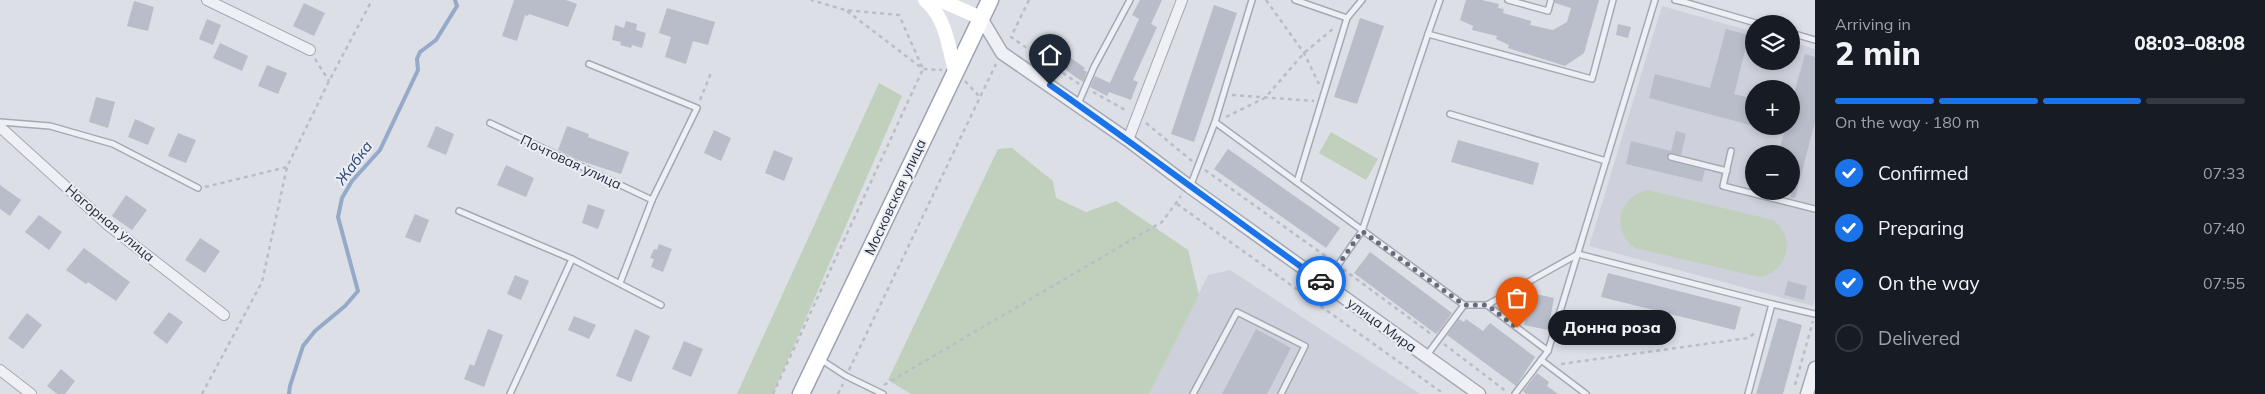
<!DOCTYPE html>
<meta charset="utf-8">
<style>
:root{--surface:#171b24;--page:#20242c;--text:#f1f3f6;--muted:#9ea1a6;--line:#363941;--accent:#1a73e8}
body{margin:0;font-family:Mulish,sans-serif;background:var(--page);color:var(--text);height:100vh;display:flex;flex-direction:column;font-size:19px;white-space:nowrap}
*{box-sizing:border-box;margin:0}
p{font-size:16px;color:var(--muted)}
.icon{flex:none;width:28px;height:28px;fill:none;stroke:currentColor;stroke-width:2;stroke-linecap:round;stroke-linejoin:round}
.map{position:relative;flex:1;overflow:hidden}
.panel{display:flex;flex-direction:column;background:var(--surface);width:450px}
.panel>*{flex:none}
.buttons{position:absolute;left:1745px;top:15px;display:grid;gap:10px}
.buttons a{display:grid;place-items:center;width:55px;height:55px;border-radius:50%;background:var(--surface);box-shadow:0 2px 8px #0003;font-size:25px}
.pin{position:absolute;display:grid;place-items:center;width:42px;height:42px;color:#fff;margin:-51px -21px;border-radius:50% 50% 50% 0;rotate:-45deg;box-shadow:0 0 5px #0007}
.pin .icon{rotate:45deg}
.courier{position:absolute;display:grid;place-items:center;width:50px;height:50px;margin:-25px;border:4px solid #1a73e8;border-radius:50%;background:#fff;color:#222;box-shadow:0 1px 6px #0007}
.bubble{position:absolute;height:35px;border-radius:18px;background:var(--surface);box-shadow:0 2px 8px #0003;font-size:16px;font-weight:800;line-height:35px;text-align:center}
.summary em{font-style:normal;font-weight:800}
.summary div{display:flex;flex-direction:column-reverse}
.summary{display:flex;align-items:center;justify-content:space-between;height:85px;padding:0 20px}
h1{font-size:32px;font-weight:800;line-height:38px}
.bar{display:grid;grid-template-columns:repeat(4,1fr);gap:8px 5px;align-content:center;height:60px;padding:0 20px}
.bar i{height:6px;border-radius:4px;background:var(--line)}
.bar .selected{background:var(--accent)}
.bar p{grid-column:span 4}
ol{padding:0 20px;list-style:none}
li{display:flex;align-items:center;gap:15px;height:55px}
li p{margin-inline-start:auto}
li .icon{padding:5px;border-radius:50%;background:var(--accent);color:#fff;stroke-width:4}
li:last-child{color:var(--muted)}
li i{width:28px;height:28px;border:2px solid var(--line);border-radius:50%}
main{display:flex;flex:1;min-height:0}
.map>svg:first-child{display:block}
.built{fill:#ced1db;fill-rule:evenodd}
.green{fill:#c0d0bc}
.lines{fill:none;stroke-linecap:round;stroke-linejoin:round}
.stream{stroke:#95a9c8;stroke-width:4}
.building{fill:#b9bdc9}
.service-casing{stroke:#a5a9b3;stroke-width:8}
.minor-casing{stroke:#a5a9b3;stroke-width:12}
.tertiary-casing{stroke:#a5a9b3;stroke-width:15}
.primary-casing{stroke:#9ba2b2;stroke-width:19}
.path{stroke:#babdc5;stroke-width:2.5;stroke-dasharray:4 4;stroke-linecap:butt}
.service{stroke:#eef0f5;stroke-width:5}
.minor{stroke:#eef0f5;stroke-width:10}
.tertiary{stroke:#eef0f5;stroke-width:12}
.secondary{stroke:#fff;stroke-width:14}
.primary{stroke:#fff;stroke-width:16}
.done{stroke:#656b78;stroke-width:5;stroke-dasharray:0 9}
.route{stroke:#1a73e8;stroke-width:6}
.labels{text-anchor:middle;stroke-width:4;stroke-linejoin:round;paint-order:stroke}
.street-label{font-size:14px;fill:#252c3c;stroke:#ebeef4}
.water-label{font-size:15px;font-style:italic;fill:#2f4671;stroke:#ebeef4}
</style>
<main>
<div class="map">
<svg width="1815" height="394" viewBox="0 0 1815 394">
<rect width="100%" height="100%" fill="#dcdfe6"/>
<g class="built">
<path d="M1662,6l92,26v29h37v-19l24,7v249l-2,8 -224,-60zM1754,89h37v37h-37zM1754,154h37v37h-37z"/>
<path d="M1230,270l190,124h-271l59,-119z"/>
</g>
<g class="green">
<path d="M879,83l23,13 -129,298h-36z"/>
<path d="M1331,132l47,27 -12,21 -47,-27z"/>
<path d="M1012,148l41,33 3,17 30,14 30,-11 72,49 11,45 -50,99h-238l-23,-14 110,-231z"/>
<path d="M1648,190l125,30c24,18 15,52 -14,57l-124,-29c-25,-18 -16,-53 13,-58z"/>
</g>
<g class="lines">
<path class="stream" d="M289,394l1,-8 13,-40 12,-15 30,-25 13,-15 -20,-74 4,-19 10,-17 28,-31 38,-80 -1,-11 3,-7 16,-12 21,-34 -2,-6"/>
</g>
<g class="building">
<path d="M514,0h52l11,4 -9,23 -39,-13 -1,2 -3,-1 -8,26 -15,-5z"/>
<path d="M1140,0h22l-11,24 6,3 -24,53 5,2 -7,18 -22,-8 -2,4 -17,-9 5,-11 15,7 29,-64 -7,-4z"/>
<path d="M1466,0h16l17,4 -1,4 6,1 -1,4 28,8 -1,4 23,5 14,-8 4,-14 -16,-5v-3h44l-15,53 -19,13 -57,-18 1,-3 -13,-6 1,-3 -25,-6 1,-4 -13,-6z"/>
<path d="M134,1l20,6 -6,24 -21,-5z"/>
<path d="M304,3l21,10 -11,23 -21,-10z"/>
<path d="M1214,5l23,8 -43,129 -23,-8z"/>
<path d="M667,8l48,14 -7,23 -15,-4 -7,23 -21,-7 6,-20 -12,-4z"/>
<path d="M1360,18l24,8 -27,78 -23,-7z"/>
<path d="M207,19l14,6 -8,20 -14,-6z"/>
<path d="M626,21l11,3 -1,6 10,3 -4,15 -10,-3 -1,3 -11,-3 1,-3 -9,-2 3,-15 9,3z"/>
<path d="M1618,24l13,3 -3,11 -12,-3z"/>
<path d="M1726,29l23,6 -15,59 20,5v27l-105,-28 6,-24 55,14z"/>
<path d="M220,43l28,13 -6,15 -29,-13z"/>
<path d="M1805,54l10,3v65l-20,76h-4v-44h-13l8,-28h5v-21z"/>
<path d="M1071,58l14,10 -2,2 4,2 -4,10 -26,-18 2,-5 9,4z"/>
<path d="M267,65l20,8 -9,21 -20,-8z"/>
<path d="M96,97l19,5 -7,26 -19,-6z"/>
<path d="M135,119l20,9 -7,17 -20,-8z"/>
<path d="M436,126l18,8 -8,21 -19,-8z"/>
<path d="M567,126l22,8 -1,3 41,15 -8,22 -43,-14 -20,-10z"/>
<path d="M714,130l17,8 -10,23 -17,-8z"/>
<path d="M1676,131l10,3 -5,21 -11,-2 -3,6 3,2 35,9 -3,12 -76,-18 5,-23 40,10z"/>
<path d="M178,133l18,7 -10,23 -18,-7z"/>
<path d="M1458,140l81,23 -6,22 -82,-23z"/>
<path d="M1228,149l112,79 -14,20 -112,-79z"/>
<path d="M774,150l19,8 -9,23 -19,-8z"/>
<path d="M506,165l28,13 -8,19 -29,-12z"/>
<path d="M0,185l21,15 -11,16 -10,-7z"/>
<path d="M126,195l21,15 -15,20 -20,-14z"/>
<path d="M588,204l17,6 -7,19 -16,-6z"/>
<path d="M415,214l14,6 -9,23 -15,-6z"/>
<path d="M39,215l23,17 -13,18 -24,-18z"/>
<path d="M200,238l20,13 -15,22 -20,-13z"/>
<path d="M659,244l13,5 -9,23 -12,-5 3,-8 -4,-1 4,-9 3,1z"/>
<path d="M84,248l46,34 -14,19 -28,-19 -2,2 -20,-14z"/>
<path d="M1370,252l82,61 -12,17 -4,4 -82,-61z"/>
<path d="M1608,273l133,34 -6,23 -134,-33z"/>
<path d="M515,275l14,6 -8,19 -14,-6z"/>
<path d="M1788,281l19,5 -3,14 -20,-5z"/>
<path d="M1531,293l23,5 -6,32 -24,-5z"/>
<path d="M169,312l14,10 -16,22 -14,-11z"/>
<path d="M27,313l15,12 -19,24 -15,-11z"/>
<path d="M574,316l22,9 -7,14 -21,-9z"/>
<path d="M1778,318l24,7 -19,69h-27z"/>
<path d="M1459,319l5,3 2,-3 17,12 7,-8 45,34 -19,29 -69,-51z"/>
<path d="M488,329l15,6 -19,52 -20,-8 6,-15 4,2z"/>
<path d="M635,329l15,7 -19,46 -15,-6z"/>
<path d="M1256,329l35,19 -24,46h-45z"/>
<path d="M684,341l19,8 -12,28 -19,-8z"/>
<path d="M61,369l14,12 -10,13h-8l-10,-8z"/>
<path d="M1537,373l12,9 -2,4 11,8h-32l-3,-3z"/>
</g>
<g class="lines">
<g class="service-casing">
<g id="service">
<path d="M1295,0l52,18 -50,164"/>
<path d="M1508,0l40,11 3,-11"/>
<path d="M1675,0l9,2v-2"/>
<path d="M1684,2l75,22"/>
<path d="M1347,18l15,-18"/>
<path d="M1791,33l24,7"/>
<path d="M1428,34l12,-34"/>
<path d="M589,64l108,44 -45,92 -32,83"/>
<path d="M1078,104l16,-37 36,-67"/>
<path d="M1450,114l156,47"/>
<path d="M0,122l50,4 63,18 85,44"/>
<path d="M1215,122l249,183 -37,50"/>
<path d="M490,123l162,77"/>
<path d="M1731,151l-8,35 92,23"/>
<path d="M1671,157l56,14"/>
<path d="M1190,187l25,-65 37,-122"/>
<path d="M459,211l113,48 89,46"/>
<path d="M1326,282l36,-51 66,-197 164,45 21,-79"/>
<path d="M1464,305h23l61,46"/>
<path d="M1487,305l91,-51 194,50"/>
<path d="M820,359l26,17 37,18"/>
<path d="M1541,360l45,34"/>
<path d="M510,394l62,-135"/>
<path d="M1193,394l44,-82 68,34 -24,48"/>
<path d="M1515,394l33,-43 107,-351"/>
<path d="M1748,394l24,-90 43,10"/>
</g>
</g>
<g class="minor-casing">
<g id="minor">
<path d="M207,0l103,50"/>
<path d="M0,127l108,98 116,90"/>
<path d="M1128,140l54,-140"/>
<path d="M0,370l31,24"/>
</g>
</g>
<g class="tertiary-casing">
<g id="tertiary">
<path d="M981,18l21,35 126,87 62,47 289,207"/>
<path d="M1807,394l8,-26"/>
</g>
</g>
<g class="primary-casing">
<path id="primary" d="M801,394l189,-394"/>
</g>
<g class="path">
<path d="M1029,0l-18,37 68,47"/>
<path d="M1266,0l38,53 15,31"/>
<path d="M847,11l76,58 19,1"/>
<path d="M315,59l14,22"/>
<path d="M965,81l14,15"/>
<path d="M1093,92l34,19"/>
<path d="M1232,95l82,6"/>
<path d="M700,100l11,-27"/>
<path d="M1226,117l39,-19 39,-45 30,-25"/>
<path d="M1146,123l46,38"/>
<path d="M1205,170l126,90"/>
<path d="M205,187l82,-20"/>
<path d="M1177,204l267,190"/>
<path d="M1343,269l88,65"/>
<path d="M1444,344l63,48"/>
<path d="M1561,364l187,-26 7,-5"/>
<path d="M849,370l147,-306"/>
<path d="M884,385l278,-163 19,-26"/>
<path d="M1795,385l18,-64"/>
<path d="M202,394l60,-112 25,-115 42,-86 43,-81"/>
<path d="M773,394l150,-325 -24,-54 -54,-5 -34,-10"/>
<path d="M838,394l5,-10"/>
</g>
<use href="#service" class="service"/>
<use href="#minor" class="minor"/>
<use href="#tertiary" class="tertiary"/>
<g class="secondary">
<path d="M925,0c21,18 23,45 30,71"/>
<path d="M940,0l41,18"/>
</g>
<use href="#primary" class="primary"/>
</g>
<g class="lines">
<path class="done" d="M1321,281l4,3 37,-53 102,74h23l30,23"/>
<path class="route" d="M1050,85c91,64 180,131 271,196"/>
</g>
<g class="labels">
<g class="street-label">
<text transform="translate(571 162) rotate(25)" y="5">Почтовая улица</text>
<text transform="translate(895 197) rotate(-65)" y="5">Московская улица</text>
<text transform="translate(110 223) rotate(40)" y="5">Нагорная улица</text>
<text transform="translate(1382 325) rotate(36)" y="5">улица Мира</text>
</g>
<g class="water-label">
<text transform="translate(354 163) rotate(-53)" y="5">Жабка</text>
</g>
</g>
</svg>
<div class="buttons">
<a><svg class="icon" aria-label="layers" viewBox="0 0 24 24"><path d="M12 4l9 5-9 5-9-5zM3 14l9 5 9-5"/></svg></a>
<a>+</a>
<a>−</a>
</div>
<div class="pin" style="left:1517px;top:328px;background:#ea580c"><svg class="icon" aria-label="bag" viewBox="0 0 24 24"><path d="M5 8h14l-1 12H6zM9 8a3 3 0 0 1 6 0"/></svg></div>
<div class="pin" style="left:1050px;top:85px;background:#1f2937"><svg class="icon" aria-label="home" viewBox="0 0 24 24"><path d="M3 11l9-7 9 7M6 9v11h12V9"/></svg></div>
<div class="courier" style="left:1321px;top:281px"><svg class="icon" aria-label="car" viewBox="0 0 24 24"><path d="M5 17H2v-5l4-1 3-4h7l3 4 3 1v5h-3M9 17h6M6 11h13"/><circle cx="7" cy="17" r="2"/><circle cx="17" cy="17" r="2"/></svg></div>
<div class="bubble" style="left:1548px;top:310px;width:128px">Донна роза</div>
</div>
<section class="panel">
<div class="summary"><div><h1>2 min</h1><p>Arriving in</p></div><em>08:03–08:08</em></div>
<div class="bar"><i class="selected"></i><i class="selected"></i><i class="selected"></i><i></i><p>On the way · 180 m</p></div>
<ol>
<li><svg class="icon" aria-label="check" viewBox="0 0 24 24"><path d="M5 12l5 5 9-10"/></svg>Confirmed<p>07:33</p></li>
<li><svg class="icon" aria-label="check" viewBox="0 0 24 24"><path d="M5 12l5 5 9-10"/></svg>Preparing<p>07:40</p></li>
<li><svg class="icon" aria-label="check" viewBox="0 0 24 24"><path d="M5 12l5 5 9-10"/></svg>On the way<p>07:55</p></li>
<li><i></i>Delivered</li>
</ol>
</section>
</main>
